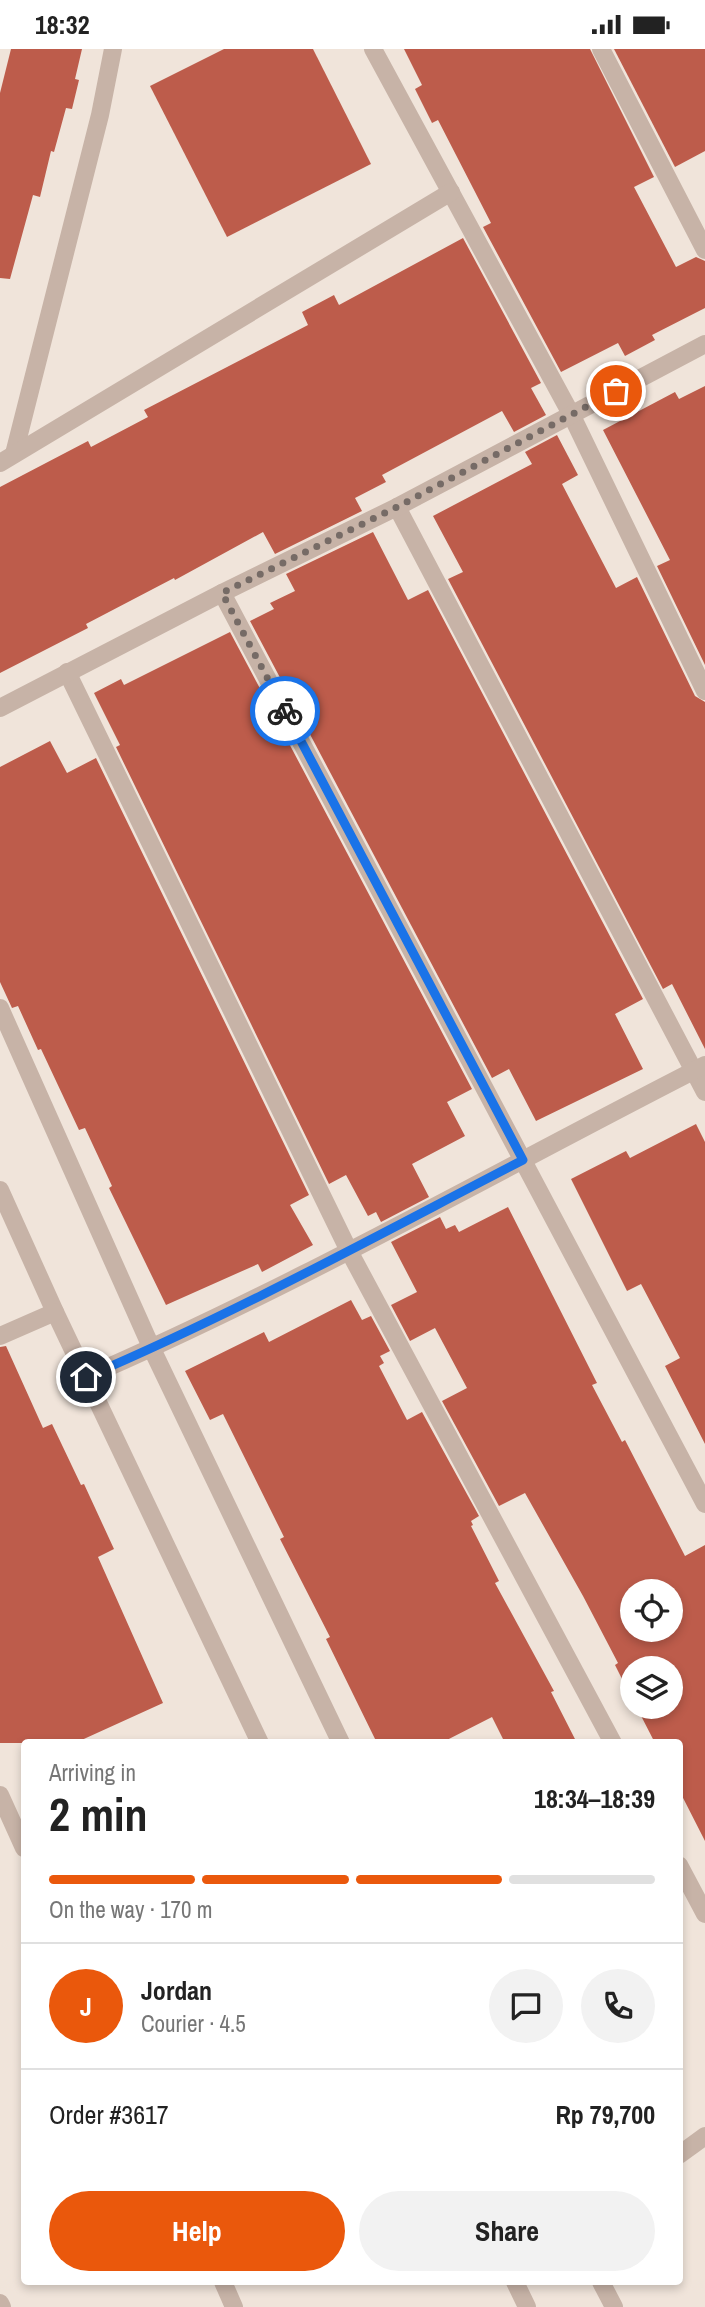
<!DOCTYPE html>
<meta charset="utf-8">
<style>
:root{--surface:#fff;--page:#f2f2f2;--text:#222;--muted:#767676;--line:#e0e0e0;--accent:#ea580c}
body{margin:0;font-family:"Archivo Narrow",sans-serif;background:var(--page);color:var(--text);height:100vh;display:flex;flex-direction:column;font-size:26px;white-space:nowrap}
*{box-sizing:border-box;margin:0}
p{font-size:23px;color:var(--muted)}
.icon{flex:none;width:38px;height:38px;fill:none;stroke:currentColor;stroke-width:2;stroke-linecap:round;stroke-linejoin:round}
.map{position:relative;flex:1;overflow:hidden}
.side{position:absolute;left:21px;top:1690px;width:662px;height:546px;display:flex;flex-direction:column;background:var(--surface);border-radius:7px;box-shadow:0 4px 10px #0003}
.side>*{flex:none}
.tools{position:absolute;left:620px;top:1530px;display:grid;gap:14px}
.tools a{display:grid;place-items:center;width:63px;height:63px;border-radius:50%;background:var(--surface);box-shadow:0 4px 10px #0003;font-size:35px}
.pin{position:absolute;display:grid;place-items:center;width:60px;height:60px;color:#fff;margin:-30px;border:4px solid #fff;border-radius:50%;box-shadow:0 2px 7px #0007}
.courier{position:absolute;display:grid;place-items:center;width:70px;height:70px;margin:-35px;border:5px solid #1a73e8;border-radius:50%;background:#fff;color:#222;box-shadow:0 2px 9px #0007}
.headline em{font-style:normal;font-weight:700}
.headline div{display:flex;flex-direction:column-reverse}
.headline{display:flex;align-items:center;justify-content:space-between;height:119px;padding:0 28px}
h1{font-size:46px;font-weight:700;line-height:52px}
.bar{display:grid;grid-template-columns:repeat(4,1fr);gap:10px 7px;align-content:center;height:84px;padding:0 28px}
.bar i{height:9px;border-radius:5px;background:var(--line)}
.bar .active{background:var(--accent)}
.bar p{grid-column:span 4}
.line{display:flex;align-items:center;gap:18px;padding:0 28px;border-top:2px solid var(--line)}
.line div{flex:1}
.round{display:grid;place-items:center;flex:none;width:74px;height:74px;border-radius:37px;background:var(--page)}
.cta{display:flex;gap:14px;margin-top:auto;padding:14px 28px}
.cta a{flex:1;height:80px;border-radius:42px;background:var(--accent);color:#fff;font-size:28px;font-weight:700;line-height:80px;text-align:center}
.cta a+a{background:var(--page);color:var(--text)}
.status{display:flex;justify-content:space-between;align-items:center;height:49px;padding:0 35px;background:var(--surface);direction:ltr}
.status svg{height:19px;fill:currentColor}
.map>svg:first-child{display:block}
.building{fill:#bd5c4b;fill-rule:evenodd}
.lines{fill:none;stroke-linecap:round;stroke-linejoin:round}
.minor{stroke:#c7b3a7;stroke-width:18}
.done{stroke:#766b66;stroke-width:7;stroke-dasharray:0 12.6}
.route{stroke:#1a73e8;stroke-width:9}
</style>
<div class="status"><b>18:32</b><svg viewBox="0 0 49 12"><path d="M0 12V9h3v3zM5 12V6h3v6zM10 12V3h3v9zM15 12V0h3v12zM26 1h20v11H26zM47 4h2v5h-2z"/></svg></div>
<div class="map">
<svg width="705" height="2258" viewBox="0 0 705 2258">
<rect width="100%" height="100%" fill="#f0e4da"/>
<g class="building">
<path d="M11,0h71l-7,30 4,1 -7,29 -6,-1 -12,44 -3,-1 -11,46 -7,-2 -23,84 -10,-1v-185z"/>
<path d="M224,0h89l58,115 -144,73 -77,-151z"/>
<path d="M404,0h186l64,128 -20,10 42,80 20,-10 9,4v47l-53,27 3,5 -30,16 -7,-13 -57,29 -78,-145 8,-4 -53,-103 -6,3 -17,-34 7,-4z"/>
<path d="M614,0h91v102l-30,16z"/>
<path d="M463,189l78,145 -10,5 15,27 -32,17 -12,-21 -120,64 4,7 -31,16 7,13 -87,43 -12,-22 -88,48 -1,-2 -88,46 2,4 -88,45v-186l88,-46 3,6 57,-30 -4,-7 164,-85 -6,-13 32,-17 5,10z"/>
<path d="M705,337v279l-48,-99 13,-6 -67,-130 72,-38 4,7z"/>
<path d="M557,386l21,40 -16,9 54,104 21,-11 58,119 10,6v347l-33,-65 -9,5 -215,-410 15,-7 -30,-56 99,-52 -7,-12z"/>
<path d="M373,483l35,68 20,-10 215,409 -28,15 28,55 -107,52 -27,-52 -17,9 -242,-457 24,-12 -4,-6 25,-12 -9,-17z"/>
<path d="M230,583l242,457 -25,13 18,34 -53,28 17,33 -48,25 -5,-10 -8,4 -22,-41 -17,9 -213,-437 4,-2 -26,-52 27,-14 3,6z"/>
<path d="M50,692l17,32 29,-15 213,437 -19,10 23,40 -51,27 -4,-8 -92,41 -57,-117 3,-2 -27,-58 -6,2 -38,-81 -3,1 -20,-44 -6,2 -12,-26v-215z"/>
<path d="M696,1075l9,18v302l-40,-78 15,-8 -39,-74 -14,7 -56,-112 55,-28 4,7z"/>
<path d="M508,1158l89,176 -5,2 30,57 3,-2 60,116 20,-11v296l-26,-51v-47h-24l-19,-37h34v-38h-38v31l-17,-34 3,-2 -35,-67 -58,-103 -26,13 -57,-105 25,-13 -32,-60 -25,13 -19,-36 26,-13 -26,-50 49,-25 6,12 9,-4 4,7zM632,1542h38v38h-38z"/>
<path d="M351,1251l11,20 9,-4 19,35 -10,5 4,7 -5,3 28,54 15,-8 57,104 -8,5 2,4 -2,1 28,55 -4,2 59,108 -3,1 26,51h-72l-13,-26 -51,26h-64l-51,-104 4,-2 -50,-98 4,-2 -61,-123 -13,6 -25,-49 79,-39 5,10z"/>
<path d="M6,1297l37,82 9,-4 29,61 3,-1 30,65 -16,8 65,146 -88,40h-75v-396z"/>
</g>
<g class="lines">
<g class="minor">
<path d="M373,0l198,365 134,277"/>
<path d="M601,0l104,201"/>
<path d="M14,405l86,-339 13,-66"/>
<path d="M0,414l451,-271"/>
<path d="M397,458l308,585"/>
<path d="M222,544l483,911"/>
<path d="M67,623l282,579 264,492"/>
<path d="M0,659l222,-115 175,-86 308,-163"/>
<path d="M0,959l152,341 189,394"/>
<path d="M0,1141l55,122 205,431"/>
<path d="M0,1287l55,-24"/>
<path d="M86,1328c212,-92 413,-207 619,-312"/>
<path d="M0,1746l24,53"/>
<path d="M679,1816l26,49"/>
<path d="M679,2106l26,-19"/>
<path d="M223,2233l11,25"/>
<path d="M515,2233l12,25"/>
<path d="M601,2233l13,25"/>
<path d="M0,2254l2,4"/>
</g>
</g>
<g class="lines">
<path class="done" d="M285,662l-63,-118 175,-86 219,-116"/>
<path class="route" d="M86,1328c150,-64 292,-142 437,-217l-238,-449"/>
</g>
</svg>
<div class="tools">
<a><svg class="icon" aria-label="locate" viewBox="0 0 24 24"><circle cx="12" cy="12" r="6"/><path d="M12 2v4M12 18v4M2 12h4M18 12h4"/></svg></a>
<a><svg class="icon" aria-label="layers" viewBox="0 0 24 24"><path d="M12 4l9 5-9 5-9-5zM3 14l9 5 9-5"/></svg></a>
</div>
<div class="pin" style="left:616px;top:342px;background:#ea580c"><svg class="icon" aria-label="bag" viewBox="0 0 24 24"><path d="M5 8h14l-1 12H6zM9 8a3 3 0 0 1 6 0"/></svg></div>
<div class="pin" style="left:86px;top:1328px;background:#1f2937"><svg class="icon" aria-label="home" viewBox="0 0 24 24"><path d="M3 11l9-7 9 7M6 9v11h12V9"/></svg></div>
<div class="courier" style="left:285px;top:662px"><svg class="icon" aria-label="bike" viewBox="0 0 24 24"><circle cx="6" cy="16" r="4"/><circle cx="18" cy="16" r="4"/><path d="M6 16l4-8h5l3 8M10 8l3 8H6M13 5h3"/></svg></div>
<section class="side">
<div class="headline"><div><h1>2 min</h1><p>Arriving in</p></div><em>18:34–18:39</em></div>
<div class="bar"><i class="active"></i><i class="active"></i><i class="active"></i><i></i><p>On the way · 170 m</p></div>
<div class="line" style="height:126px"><b class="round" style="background:var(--accent);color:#fff">J</b><div><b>Jordan</b><p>Courier · 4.5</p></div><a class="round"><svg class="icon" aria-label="chat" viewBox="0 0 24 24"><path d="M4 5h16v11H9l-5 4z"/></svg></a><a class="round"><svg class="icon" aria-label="phone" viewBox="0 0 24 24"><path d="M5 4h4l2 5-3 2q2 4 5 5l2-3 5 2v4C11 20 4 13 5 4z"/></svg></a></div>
<div class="line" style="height:91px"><div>Order #3617</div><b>Rp 79,700</b></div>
<div class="cta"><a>Help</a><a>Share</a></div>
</section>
</div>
